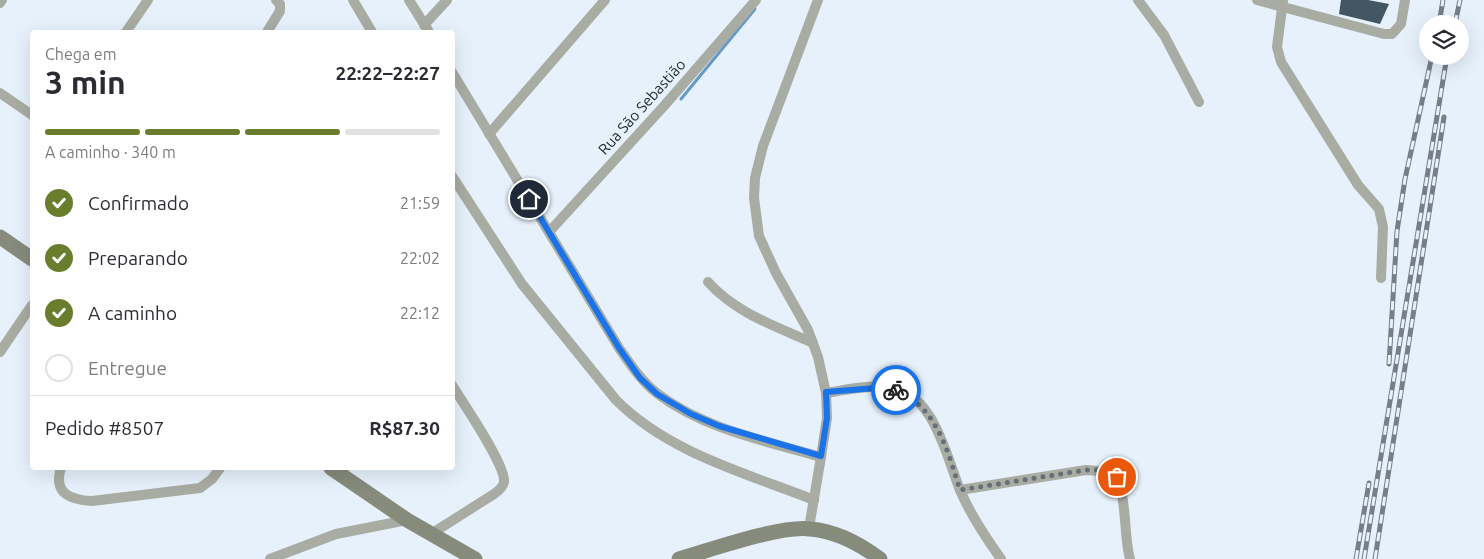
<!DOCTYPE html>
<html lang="pt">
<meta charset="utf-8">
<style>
:root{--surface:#fff;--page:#f2f2f3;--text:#2b2b33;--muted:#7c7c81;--line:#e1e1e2;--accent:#6a7d2d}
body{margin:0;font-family:Ubuntu,sans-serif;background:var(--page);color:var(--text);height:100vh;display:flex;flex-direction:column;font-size:19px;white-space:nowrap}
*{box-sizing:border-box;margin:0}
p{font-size:16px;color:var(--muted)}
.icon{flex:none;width:28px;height:28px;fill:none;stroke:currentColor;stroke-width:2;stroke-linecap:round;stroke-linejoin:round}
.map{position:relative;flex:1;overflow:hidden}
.sheet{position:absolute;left:30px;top:30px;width:425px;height:440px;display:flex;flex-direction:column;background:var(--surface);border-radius:5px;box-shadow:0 5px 20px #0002}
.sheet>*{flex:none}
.buttons{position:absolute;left:1419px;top:15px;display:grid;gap:10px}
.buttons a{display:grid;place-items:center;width:50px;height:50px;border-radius:50%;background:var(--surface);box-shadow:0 5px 20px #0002;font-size:25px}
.pin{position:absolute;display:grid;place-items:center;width:42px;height:42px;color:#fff;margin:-21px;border:2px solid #fff;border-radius:50%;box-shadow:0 1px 5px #0007}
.courier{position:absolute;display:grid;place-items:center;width:50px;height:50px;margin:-25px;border:4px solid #1a73e8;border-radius:50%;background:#fff;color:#222;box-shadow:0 1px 6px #0007}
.overview em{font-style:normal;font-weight:700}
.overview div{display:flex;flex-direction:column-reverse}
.overview{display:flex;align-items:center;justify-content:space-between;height:85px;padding:0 15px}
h1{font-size:32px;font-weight:700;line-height:38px}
.bar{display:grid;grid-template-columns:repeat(4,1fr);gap:8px 5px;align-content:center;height:60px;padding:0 15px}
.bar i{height:6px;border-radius:4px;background:var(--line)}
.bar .on{background:var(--accent)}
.bar p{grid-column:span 4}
.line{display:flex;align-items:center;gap:12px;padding:0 15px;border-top:1px solid var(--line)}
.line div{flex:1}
ol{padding:0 15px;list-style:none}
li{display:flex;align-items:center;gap:15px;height:55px}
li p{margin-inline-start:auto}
li .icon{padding:5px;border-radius:50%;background:var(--accent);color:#fff;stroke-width:4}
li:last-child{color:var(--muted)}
li i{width:28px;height:28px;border:2px solid var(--line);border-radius:50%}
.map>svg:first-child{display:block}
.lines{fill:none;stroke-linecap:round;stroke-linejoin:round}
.stream{stroke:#6599c7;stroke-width:3}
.building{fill:#445564}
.street{stroke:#a9aca2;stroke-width:10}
.secondary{stroke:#868b7c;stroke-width:15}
.rail-casing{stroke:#767f88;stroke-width:5}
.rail{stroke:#e6f1fc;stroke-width:3;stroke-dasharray:9;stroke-linecap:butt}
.done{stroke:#666f77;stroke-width:5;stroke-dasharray:0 9}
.route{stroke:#1a73e8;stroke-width:6}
.labels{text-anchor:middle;stroke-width:5;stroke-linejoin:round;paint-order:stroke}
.street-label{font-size:15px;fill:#21292f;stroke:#e6f1fc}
</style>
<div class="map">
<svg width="1484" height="559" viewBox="0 0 1484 559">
<rect width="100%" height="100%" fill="#e6f1fc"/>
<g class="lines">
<path class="stream" d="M681,99l74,-90"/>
</g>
<path class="building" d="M1341,0h27l21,4 -9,20 -41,-10z"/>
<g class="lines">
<g class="street">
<path d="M353,0l19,32"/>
<path d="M409,0l20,32"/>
<path d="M818,0l-55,146 -8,32 -1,20 5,38 17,37 32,57 10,27 8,36c20,-3 41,-8 61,-6 47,4 59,69 73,103 10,24 26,48 41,69"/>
<path d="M1138,0l26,35 35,67"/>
<path d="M1257,0l127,34h8l9,-10 4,-24"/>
<path d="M1283,0l-6,47 4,15 77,123 21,24 4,18 -2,51"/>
<path d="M0,3l2,-3"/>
<path d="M424,25l23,-25"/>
<path d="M126,32l22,-32"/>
<path d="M267,32l13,-21v-7l-4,-4"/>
<path d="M452,72l167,276c11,16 23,34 39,46 46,35 108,47 163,63l6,-39 -1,-25"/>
<path d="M0,93l32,22"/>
<path d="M489,134l116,-134"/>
<path d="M452,176l70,108 94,116c53,53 130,73 198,100"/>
<path d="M549,232l115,-126 92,-106"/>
<path d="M708,282c28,31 67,44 105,61"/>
<path d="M0,352l32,-47"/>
<path d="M61,468c-8,25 9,32 31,33l108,-13 12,-9 8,-11"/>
<path d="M960,490l126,-20 26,2c16,15 11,64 18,87"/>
<path d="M809,528l12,-71"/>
<path d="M431,534l63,-40c4,-3 9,-6 10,-12 2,-17 -41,-79 -52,-97"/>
<path d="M270,559l66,-25 71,-14"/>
</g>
<g class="secondary">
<path d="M0,237l32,22"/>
<path d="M331,468l76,52 68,39"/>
<path d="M679,559c31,-9 102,-34 131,-30 26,2 50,15 70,30"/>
</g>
<g class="rail-casing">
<g id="rail">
<path d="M1439,24l4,-24"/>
<path d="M1455,24l5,-24"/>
<path d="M1389,364l8,-133 8,-52 27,-123"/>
<path d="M1356,559l13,-76"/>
<path d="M1364,559l83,-503"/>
<path d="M1375,559l69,-442"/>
</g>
</g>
<use href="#rail" class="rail"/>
</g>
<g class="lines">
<path class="done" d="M896,390c41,17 52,62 64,100l126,-20h20l11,7"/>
<path class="route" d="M529,199l90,149 21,30 17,16 34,20 28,12 102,30 6,-38 -1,-26 62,-5 8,3"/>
</g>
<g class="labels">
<g class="street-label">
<text transform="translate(642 107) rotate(-48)" y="5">Rua São Sebastião</text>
</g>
</g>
</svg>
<div class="buttons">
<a><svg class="icon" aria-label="layers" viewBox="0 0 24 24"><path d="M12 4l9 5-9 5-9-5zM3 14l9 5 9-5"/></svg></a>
</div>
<div class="pin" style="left:1117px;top:477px;background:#ea580c"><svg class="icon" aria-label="bag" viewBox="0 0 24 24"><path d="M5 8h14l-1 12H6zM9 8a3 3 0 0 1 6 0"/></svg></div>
<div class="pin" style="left:529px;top:199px;background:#1f2937"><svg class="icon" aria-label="home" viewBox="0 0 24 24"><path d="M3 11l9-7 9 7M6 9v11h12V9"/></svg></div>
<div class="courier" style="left:896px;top:390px"><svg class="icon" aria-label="bike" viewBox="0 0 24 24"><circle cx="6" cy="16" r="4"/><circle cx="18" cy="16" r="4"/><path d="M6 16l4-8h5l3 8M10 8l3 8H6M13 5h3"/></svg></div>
<section class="sheet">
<div class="overview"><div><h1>3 min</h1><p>Chega em</p></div><em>22:22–22:27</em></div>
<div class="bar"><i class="on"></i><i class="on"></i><i class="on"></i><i></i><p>A caminho · 340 m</p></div>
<ol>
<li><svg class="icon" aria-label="check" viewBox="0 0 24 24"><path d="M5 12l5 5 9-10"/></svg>Confirmado<p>21:59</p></li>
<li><svg class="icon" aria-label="check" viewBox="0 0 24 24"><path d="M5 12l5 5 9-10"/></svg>Preparando<p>22:02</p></li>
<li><svg class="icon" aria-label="check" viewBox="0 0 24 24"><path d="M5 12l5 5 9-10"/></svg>A caminho<p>22:12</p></li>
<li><i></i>Entregue</li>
</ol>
<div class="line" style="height:65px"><div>Pedido #8507</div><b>R$87.30</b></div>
</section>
</div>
